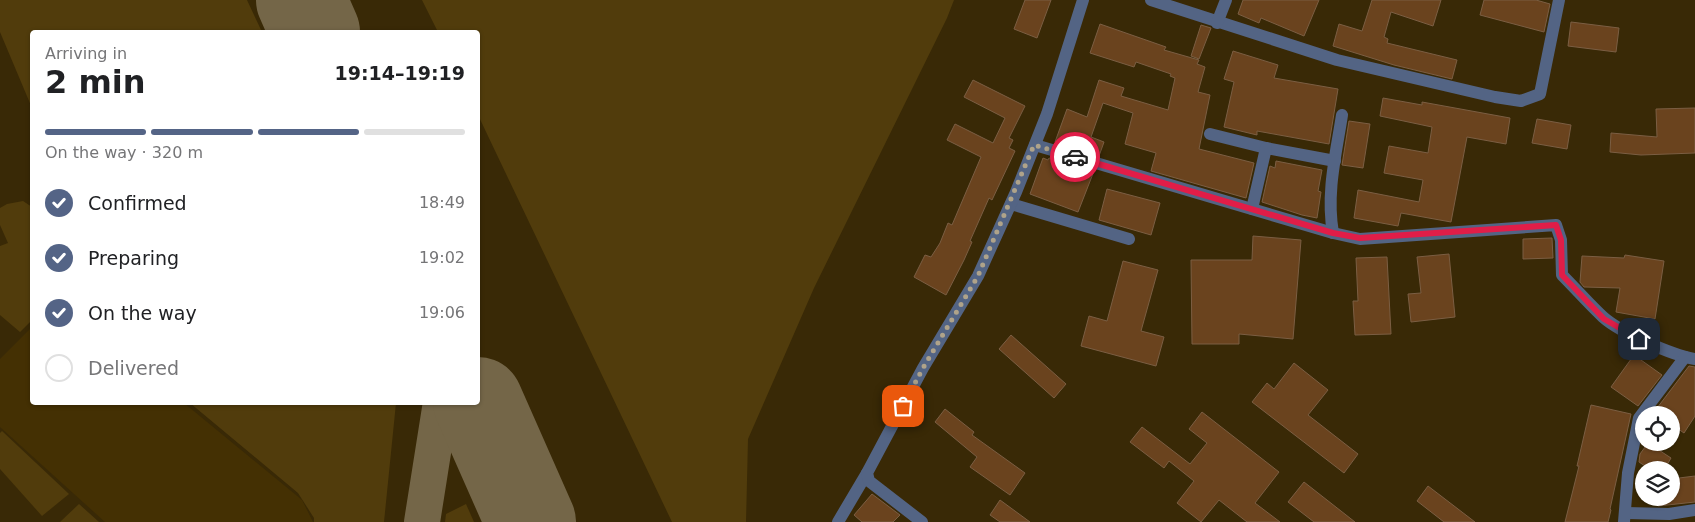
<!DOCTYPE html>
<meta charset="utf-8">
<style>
:root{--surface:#fff;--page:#f2f2f2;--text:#202124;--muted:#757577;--line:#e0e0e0;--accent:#546486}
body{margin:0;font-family:"DejaVu Sans",sans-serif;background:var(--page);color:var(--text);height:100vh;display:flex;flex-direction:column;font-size:19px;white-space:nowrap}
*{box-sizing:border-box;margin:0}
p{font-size:16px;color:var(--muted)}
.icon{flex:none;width:28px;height:28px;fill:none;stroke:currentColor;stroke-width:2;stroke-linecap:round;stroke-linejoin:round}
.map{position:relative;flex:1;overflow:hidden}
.panel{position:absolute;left:30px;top:30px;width:450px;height:375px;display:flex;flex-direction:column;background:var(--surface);border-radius:5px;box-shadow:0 1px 4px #0004}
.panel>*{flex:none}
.controls{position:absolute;left:1635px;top:406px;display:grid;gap:10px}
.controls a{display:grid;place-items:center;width:45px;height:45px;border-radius:50%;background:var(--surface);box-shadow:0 1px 4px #0004;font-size:25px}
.pin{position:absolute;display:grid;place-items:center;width:42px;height:42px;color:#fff;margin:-21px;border-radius:10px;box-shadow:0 2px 8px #0006}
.courier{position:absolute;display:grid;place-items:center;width:50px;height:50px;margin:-25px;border:4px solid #e11d48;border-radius:50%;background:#fff;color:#222;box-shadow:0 1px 6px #0007}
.headline em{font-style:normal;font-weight:800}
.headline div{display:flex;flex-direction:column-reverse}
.headline{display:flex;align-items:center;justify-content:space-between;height:85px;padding:0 15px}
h1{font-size:32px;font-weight:800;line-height:38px}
.bar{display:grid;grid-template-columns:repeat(4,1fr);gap:8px 5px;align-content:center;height:60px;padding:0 15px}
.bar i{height:6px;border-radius:4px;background:var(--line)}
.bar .active{background:var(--accent)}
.bar p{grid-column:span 4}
ol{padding:0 15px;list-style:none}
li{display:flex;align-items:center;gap:15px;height:55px}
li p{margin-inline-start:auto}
li .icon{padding:5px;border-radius:50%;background:var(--accent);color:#fff;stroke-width:4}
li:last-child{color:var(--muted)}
li i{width:28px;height:28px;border:2px solid var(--line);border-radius:50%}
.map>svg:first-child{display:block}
.built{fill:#443003}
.green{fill:#513c0c}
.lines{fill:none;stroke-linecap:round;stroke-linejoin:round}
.taxiway{stroke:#746648;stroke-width:36}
.runway{stroke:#746648;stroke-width:90}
.building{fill:#6a431e;stroke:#7b5e43}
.street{stroke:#536484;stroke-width:12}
.done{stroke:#afa38a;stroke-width:5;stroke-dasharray:0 9}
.route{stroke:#e11d48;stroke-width:6}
</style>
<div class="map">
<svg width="1695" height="522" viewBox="0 0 1695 522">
<rect width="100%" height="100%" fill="#392906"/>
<path class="built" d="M32,327v75l152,1 118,97 11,22h-208l-105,-95v-68z"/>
<g class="green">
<path d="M0,0h247l15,32h-230v76l-32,-76z"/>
<path d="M422,0h532l-7,18 -133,270 -66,151 -2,83h-74l-194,-407v-83h-40z"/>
<path d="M23,201l9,6v113l-12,12 -20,-17v-69l8,-3 -8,-18v-17l7,-4z"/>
<path d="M190,403h206l-12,119h-70v-4l-16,-25z"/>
<path d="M2,431l67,63 -27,22 -42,-47v-36z"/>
<path d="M79,504l20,18h-39z"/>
<path d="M466,504l8,18h-29l1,-8z"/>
</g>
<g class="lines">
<path class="taxiway" d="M422,522l19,-120"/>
<g class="runway">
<path d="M301,0l14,32"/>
<path d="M478,402l53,120"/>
</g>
</g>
<g class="building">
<path d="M1025,0h26l-14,38 -23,-9z"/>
<path d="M1243,0h76l-15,36 -43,-18 -2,5 -21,-9z"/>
<path d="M1372,0h69l-8,26 -42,-14 -7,25 4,2 -1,4 70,17 -5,19 -58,-14 -61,-19 6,-22 23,7z"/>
<path d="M1484,0h52l14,4 -6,28 -64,-17z"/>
<path d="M1571,22l48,6 -3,24 -48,-6z"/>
<path d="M1100,24l66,23 -2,3 35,10 -2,4 8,3 -7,25 12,3 -11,54 55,14 -8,35 -95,-27 5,-18 -31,-9 8,-31 -30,-10 -12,34 13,5 -5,14 -44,-14 12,-33 20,8 12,-37 25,8 -3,8 47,14 7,-32 -5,-2 1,-2 -35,-12 -2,5 -44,-14z"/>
<path d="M1201,25l10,3 -12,31 -8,-3z"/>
<path d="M1233,51l45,14 -4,13 64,11 -9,55 -72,-13v4l-33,-8 10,-45 -10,-3z"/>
<path d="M973,80l52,26 -16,32 4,2 -4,8 6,3 -23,49 -3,-2 -19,43 2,1 -8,18 -18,35 -32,-18 11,-22 6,2 9,-14 8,-20 4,2 29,-68 -34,-17 8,-16 38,19 12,-25 -41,-21z"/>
<path d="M1383,98l39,7v-3l88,16 -4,26 -39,-7 -16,85 -50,-9 -3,13 -44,-8 4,-28 61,12 4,-22 -39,-7 5,-27 39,7 4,-26 -52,-11z"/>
<path d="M1695,108v45l-54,2 -31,-3 1,-19 46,4 -1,-28z"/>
<path d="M1537,119l34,6 -4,24 -35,-6z"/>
<path d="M1349,121l21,3 -7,44 -21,-3z"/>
<path d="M1043,158l5,2 1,-2 45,13 -16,41 -48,-18z"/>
<path d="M1276,161l46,9 -4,21 3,1 -4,26 -15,-3 -40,-13 8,-36 5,2z"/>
<path d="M1107,189l53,14 -9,32 -52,-15z"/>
<path d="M1253,236l48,4 -8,99 -54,-5v10h-47l-1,-84h61z"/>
<path d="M1552,238l1,20 -30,1v-20z"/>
<path d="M1449,254l6,63 -44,5 -3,-28 13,-1 -4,-36z"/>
<path d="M1625,255l39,6 -9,58 -39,-7 4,-24 -36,-1 -4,-5 2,-26 42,2z"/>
<path d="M1387,257l4,77 -36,1 -2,-34h5l-2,-43z"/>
<path d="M1123,261l35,9 -17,61 23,6 -8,29 -75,-20 8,-30 18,5z"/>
<path d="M1011,335l55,49 -12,14 -55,-49z"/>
<path d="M1634,355l28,20 -24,31 -27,-19z"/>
<path d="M1294,363l34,27 -20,25 50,39 -14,19 -92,-71 15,-19 7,6z"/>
<path d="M1689,366l6,1v49l-11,17 -13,-9v-9h-13l-4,-3z"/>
<path d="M1591,405l40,9 -21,95 1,1 -3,12h-43l14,-56h-2z"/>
<path d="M945,409l29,23 -2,3 53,38 -15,22 -40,-28 7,-10 -42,-35z"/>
<path d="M1202,412l77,60 -24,31 25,19h-33l-28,-22 -18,22 -24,-19 17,-22 -25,-20 -5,7 -34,-26 12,-15 48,37 17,-21 -18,-14z"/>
<path d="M1648,443l23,15 -7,12h-13l-12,-8 1,-8z"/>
<path d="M1695,476v26l-37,4 -1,-8h14v-19z"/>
<path d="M1304,482l51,40h-41l-26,-20z"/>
<path d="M1428,486l47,36h-31l-27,-21z"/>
<path d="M872,494l28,21 -7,7h-31l-8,-7z"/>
<path d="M1000,500l30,22h-30l-10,-7z"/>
</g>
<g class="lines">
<g class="street">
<path d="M1151,0l186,60 158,37 26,4 19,-7 19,-94"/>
<path d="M1217,23l9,-23"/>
<path d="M1210,134l56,14 69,13"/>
<path d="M1035,145l298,88 27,6 196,-14 5,15 1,35c14,14 27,29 41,42 18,16 69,38 92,42"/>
<path d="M1011,204l118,35"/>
<path d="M1252,209l14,-61"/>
<path d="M1333,233c-7,-40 3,-79 9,-118"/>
<path d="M1626,513l43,1 26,-4"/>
<path d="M838,522l29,-49"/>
<path d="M922,522l-53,-41 -2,-8 56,-105 55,-92 38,-84 31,-78 36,-114"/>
<path d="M1624,522l4,-49 11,-55 46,-61"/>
</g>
</g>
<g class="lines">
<path class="done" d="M903,406l20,-38 55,-92 56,-131 41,12"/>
<path class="route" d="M1075,157l258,76 27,5 196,-13 5,15 1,35 42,44 35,20"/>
</g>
</svg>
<div class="controls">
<a><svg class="icon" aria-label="locate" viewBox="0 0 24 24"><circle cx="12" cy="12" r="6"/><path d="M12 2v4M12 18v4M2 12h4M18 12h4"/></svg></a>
<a><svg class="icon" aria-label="layers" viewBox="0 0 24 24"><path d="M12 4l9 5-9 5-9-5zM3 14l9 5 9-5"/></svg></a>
</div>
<div class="pin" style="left:903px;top:406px;background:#ea580c"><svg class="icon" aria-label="bag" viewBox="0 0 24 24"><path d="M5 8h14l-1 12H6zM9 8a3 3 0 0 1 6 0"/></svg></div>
<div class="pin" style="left:1639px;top:339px;background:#1f2937"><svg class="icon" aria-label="home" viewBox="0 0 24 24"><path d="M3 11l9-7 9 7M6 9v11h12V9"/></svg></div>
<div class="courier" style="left:1075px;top:157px"><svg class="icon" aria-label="car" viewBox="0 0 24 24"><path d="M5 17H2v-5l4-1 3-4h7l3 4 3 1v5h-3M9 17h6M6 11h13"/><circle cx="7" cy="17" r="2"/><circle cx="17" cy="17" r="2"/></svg></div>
<section class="panel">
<div class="headline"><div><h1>2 min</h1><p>Arriving in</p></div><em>19:14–19:19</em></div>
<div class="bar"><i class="active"></i><i class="active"></i><i class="active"></i><i></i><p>On the way · 320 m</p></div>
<ol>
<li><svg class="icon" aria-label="check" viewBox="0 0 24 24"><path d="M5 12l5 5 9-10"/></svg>Confirmed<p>18:49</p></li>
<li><svg class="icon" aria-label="check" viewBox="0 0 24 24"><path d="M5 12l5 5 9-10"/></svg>Preparing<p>19:02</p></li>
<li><svg class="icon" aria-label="check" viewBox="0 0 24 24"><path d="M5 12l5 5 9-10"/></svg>On the way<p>19:06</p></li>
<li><i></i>Delivered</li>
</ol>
</section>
</div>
